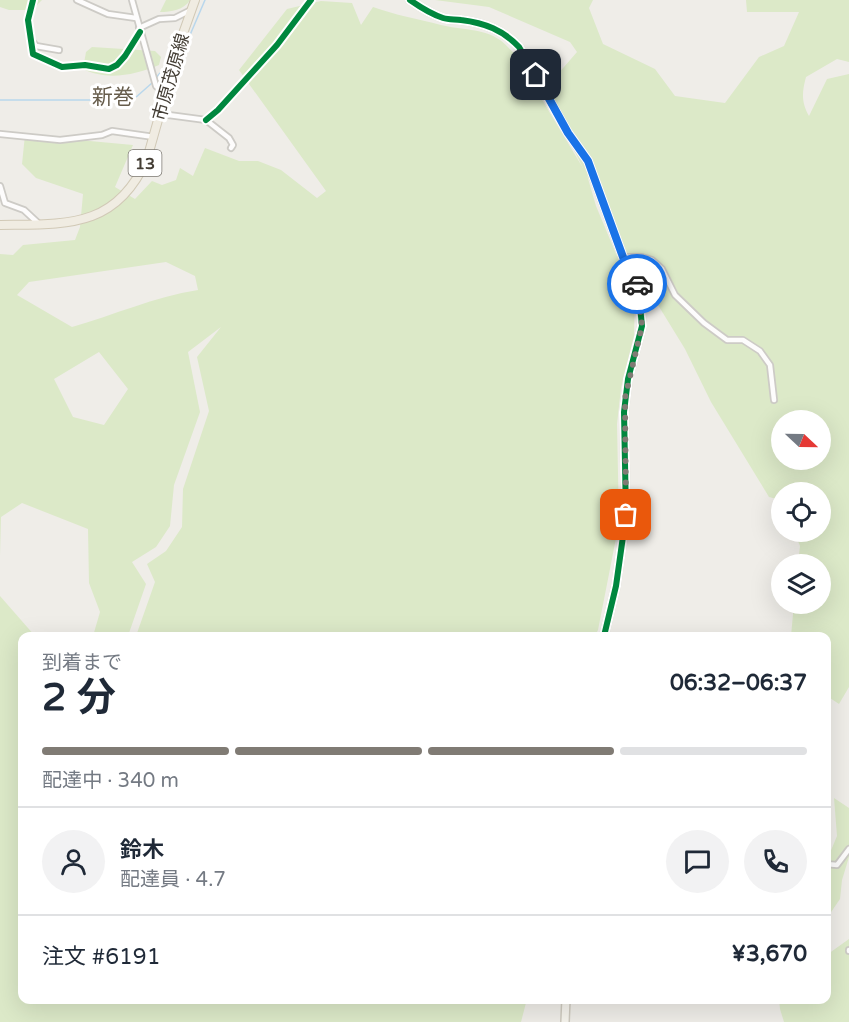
<!DOCTYPE html>
<html lang="ja">
<meta charset="utf-8">
<style>
:root{--surface:#fff;--page:#f2f2f3;--text:#1f2937;--muted:#747a83;--line:#e0e1e3;--accent:#807b74}
body{margin:0;font-family:"Varela Round","Noto Sans JP",sans-serif;background:var(--page);color:var(--text);height:100vh;display:flex;flex-direction:column;font-size:22px;white-space:nowrap}
*{box-sizing:border-box;margin:0}
p{font-size:20px;color:var(--muted)}
.icon{flex:none;width:33px;height:33px;fill:none;stroke:currentColor;stroke-width:2;stroke-linecap:round;stroke-linejoin:round}
.map{position:relative;flex:1;overflow:hidden}
.drawer{position:absolute;left:18px;top:632px;width:813px;height:372px;display:flex;flex-direction:column;background:var(--surface);border-radius:12px;box-shadow:0 6px 24px #0002}
.drawer>*{flex:none}
.needle{width:39px;rotate:112deg}
.buttons{position:absolute;left:771px;top:410px;display:grid;gap:12px}
.buttons a{display:grid;place-items:center;width:60px;height:60px;border-radius:50%;background:var(--surface);box-shadow:0 6px 24px #0002;font-size:30px}
.pin{position:absolute;display:grid;place-items:center;width:51px;height:51px;color:#fff;margin:-26px;border-radius:12px;box-shadow:0 3px 9px #0006}
.courier{position:absolute;display:grid;place-items:center;width:60px;height:60px;margin:-30px;border:4px solid #1a73e8;border-radius:50%;background:#fff;color:#222;box-shadow:0 2px 8px #0007}
.head em{font-style:normal;font-weight:700}
.head div{display:flex;flex-direction:column-reverse}
.head{display:flex;align-items:center;justify-content:space-between;height:102px;padding:0 24px}
h1{font-size:39px;font-weight:700;line-height:45px}
.bar{display:grid;grid-template-columns:repeat(4,1fr);gap:9px 6px;align-content:center;height:72px;padding:0 24px}
.bar i{height:8px;border-radius:4px;background:var(--line)}
.bar .selected{background:var(--accent)}
.bar p{grid-column:span 4}
.line{display:flex;align-items:center;gap:15px;padding:0 24px;border-top:2px solid var(--line)}
.line div{flex:1}
.round{display:grid;place-items:center;flex:none;width:63px;height:63px;border-radius:32px;background:var(--page)}
.map>svg:first-child{display:block}
.green{fill:#dce9c8;fill-rule:evenodd}
.lines{fill:none;stroke-linecap:round;stroke-linejoin:round}
.stream{stroke:#b9d7ec;stroke-width:1.5}
.street-casing{stroke:#cdcbc6;stroke-width:8}
.secondary-casing{stroke:#cecabf;stroke-width:10}
.primary-casing{stroke:#d1c9b6;stroke-width:10}
.street{stroke:#fdfcfc;stroke-width:4.5}
.secondary{stroke:#f6f4ed;stroke-width:7}
.primary{stroke:#f0ece2;stroke-width:8}
.cycleway-casing{stroke:#fff;stroke-width:10}
.cycleway{stroke:#00873e;stroke-width:6}
.done{stroke:#807b74;stroke-width:6;stroke-dasharray:0 10.8}
.route{stroke:#1a73e8;stroke-width:8}
.labels{text-anchor:middle;stroke-width:6;stroke-linejoin:round;paint-order:stroke}
.shield{fill:#fff;stroke:#7c7872;stroke-width:1.5}
.shield-label{font-size:16px;font-weight:bold;fill:#443e35}
.street-label{font-size:18px;fill:#443e35;stroke:#fff}
.quarter-label{font-size:21px;fill:#675d4c;stroke:#fff}
</style>
<div class="map">
<svg width="849" height="1022" viewBox="0 0 849 1022">
<rect width="100%" height="100%" fill="#efede8"/>
<g class="green">
<path d="M0,0h42l-10,10h-23l-9,-3z"/>
<path d="M166,0h24c-6,10 -19,12 -30,12z"/>
<path d="M435,0h158l-4,8 14,36 52,25 20,27 50,7 34,-46 25,-11 15,-34h-52l-1,-12h103v62l-12,-3 -31,18c-4,15 -5,25 3,39l18,-37 22,-5v613l-10,17 -12,-8 -1,-60h-35l3,-33h26v-39h-22l2,-18 -6,-15h26v-39h-38l-1,8 -12,-3 -58,-95 -26,-53 -35,-57 -18,1 3,6 -1,37 -13,52 -4,36 2,99 -21,107 -3,6h-459l19,-54 -8,-18 19,-13 16,-24 1,-38 26,-78 -12,-54 24,-30 -33,25 12,60 -26,73 -4,41 -14,21 -24,15 14,22 -18,52h-35l7,-24 -11,-29 -1,-54 -66,-26 -21,14 -1,39v-302l13,1 10,-10 52,-5 5,-13 3,-33 -47,-16 -14,-14 3,-29 108,10 -18,42 20,12 17,-18 10,4 14,-5 4,-12 13,8 12,-28 34,13h19l23,9 36,28 9,-7 -87,-121 48,-61 34,-8 31,2 9,22 12,-18c22,8 45,12 68,18 19,5 42,3 59,15 5,3 9,9 14,13l69,115 -39,-78 33,-38 -7,-10 -81,-35zM587,175c12,26 26,53 30,81l-21,-50zM166,262l29,14 3,14c-44,7 -84,25 -126,37l-55,-32 12,-13zM99,352l29,37 -24,36 -31,-8 -19,-38zM782,420h38v39h-38z"/>
<path d="M92,47l63,4 6,6 -2,8c-24,10 -52,16 -76,4l3,-17z"/>
<path d="M0,596l35,40h-13v363h505l-6,23h-521z"/>
<path d="M834,798l15,10v49l-7,23 -2,19 -13,19v-58l10,-24z"/>
<path d="M849,939v83h-65l-4,-13 -1,-10h47l1,-49 1,4z"/>
</g>
<g class="lines">
<g class="stream">
<path d="M182,51l2,-2 21,-49"/>
<path d="M155,79l16,-19"/>
<path d="M0,100h120l15,-2 17,-15"/>
</g>
<g class="street-casing">
<g id="street">
<path d="M33,0l-5,20 5,34 29,13 23,-2 24,4 8,-4 8,-9 15,-24"/>
<path d="M77,0l31,14 28,4"/>
<path d="M132,0l24,86 9,8"/>
<path d="M139,28l20,-9 16,-1 16,-8"/>
<path d="M32,41l4,5 23,4"/>
<path d="M161,114l45,6 23,18 4,7 -2,3"/>
<path d="M206,120l12,-10 59,-65 34,-45"/>
<path d="M0,134l60,6 42,-5 10,-4 42,6"/>
<path d="M0,186l5,17 19,7 14,13"/>
<path d="M623,257h19l10,3 10,9 13,26 29,28 23,17h16l17,11 10,14 4,35"/>
<path d="M826,864l11,1 12,-16"/>
<path d="M849,951v-1"/>
</g>
</g>
<g class="secondary-casing">
<g id="secondary">
<path d="M410,0c10,7 21,14 33,18 6,2 12,1 18,2 24,3 42,10 58,27l49,86 20,28 35,96 15,30 4,39 -14,53 -4,33 2,103 -10,71 -12,50"/>
<path d="M565,1022l1,-23"/>
</g>
</g>
<g class="primary-casing">
<path id="primary" d="M0,225c66,-1 116,4 147,-66l33,-117 15,-42"/>
</g>
<use href="#street" class="street"/>
<use href="#secondary" class="secondary"/>
<use href="#primary" class="primary"/>
<g class="cycleway-casing">
<g id="cycleway">
<path d="M33,0l-5,20 5,34 29,13 23,-2 24,4 8,-4 8,-9 15,-24"/>
<path d="M410,0c10,7 21,14 33,18 6,2 12,1 18,2 24,3 42,10 58,27l49,86 20,28 35,96 15,30 4,39 -14,53 -4,33 2,103 -10,71 -12,50"/>
<path d="M206,120l12,-10 59,-65 34,-45"/>
</g>
</g>
<use href="#cycleway" class="cycleway"/>
</g>
<g class="lines">
<path class="done" d="M626,515l-1,-117 17,-72 -5,-42"/>
<path class="route" d="M536,75l32,58 20,28 35,96 14,27"/>
</g>
<g class="labels">
<rect class="shield" x="128.5" y="150" width="33" height="26" rx="4.5"/>
<g class="shield-label">
<text x="145" y="169">13</text>
</g>
<g class="street-label">
<text transform="translate(171 77) rotate(-74)" y="6">市原茂原線</text>
</g>
<g class="quarter-label">
<text x="113" y="104">新巻</text>
</g>
</g>
</svg>
<div class="buttons">
<a><svg class="needle" viewBox="-14 -14 28 28"><path d="M0-13l5 13h-10z" fill="#e53935"/><path d="M0 13l5-13h-10z" fill="#747a83"/></svg></a>
<a><svg class="icon" aria-label="locate" viewBox="0 0 24 24"><circle cx="12" cy="12" r="6"/><path d="M12 2v4M12 18v4M2 12h4M18 12h4"/></svg></a>
<a><svg class="icon" aria-label="layers" viewBox="0 0 24 24"><path d="M12 4l9 5-9 5-9-5zM3 14l9 5 9-5"/></svg></a>
</div>
<div class="pin" style="left:626px;top:515px;background:#ea580c"><svg class="icon" aria-label="bag" viewBox="0 0 24 24"><path d="M5 8h14l-1 12H6zM9 8a3 3 0 0 1 6 0"/></svg></div>
<div class="pin" style="left:536px;top:75px;background:#1f2937"><svg class="icon" aria-label="home" viewBox="0 0 24 24"><path d="M3 11l9-7 9 7M6 9v11h12V9"/></svg></div>
<div class="courier" style="left:637px;top:284px"><svg class="icon" aria-label="car" viewBox="0 0 24 24"><path d="M5 17H2v-5l4-1 3-4h7l3 4 3 1v5h-3M9 17h6M6 11h13"/><circle cx="7" cy="17" r="2"/><circle cx="17" cy="17" r="2"/></svg></div>
<section class="drawer">
<div class="head"><div><h1>2 分</h1><p>到着まで</p></div><em>06:32–06:37</em></div>
<div class="bar"><i class="selected"></i><i class="selected"></i><i class="selected"></i><i></i><p>配達中 · 340 m</p></div>
<div class="line" style="height:108px"><a class="round"><svg class="icon" aria-label="person" viewBox="0 0 24 24"><circle cx="12" cy="8" r="4"/><path d="M4 21q1-7 8-7t8 7"/></svg></a><div><b>鈴木</b><p>配達員 · 4.7</p></div><a class="round"><svg class="icon" aria-label="chat" viewBox="0 0 24 24"><path d="M4 5h16v11H9l-5 4z"/></svg></a><a class="round"><svg class="icon" aria-label="phone" viewBox="0 0 24 24"><path d="M5 4h4l2 5-3 2q2 4 5 5l2-3 5 2v4C11 20 4 13 5 4z"/></svg></a></div>
<div class="line" style="height:78px"><div>注文 #6191</div><b>¥3,670</b></div>
</section>
</div>
